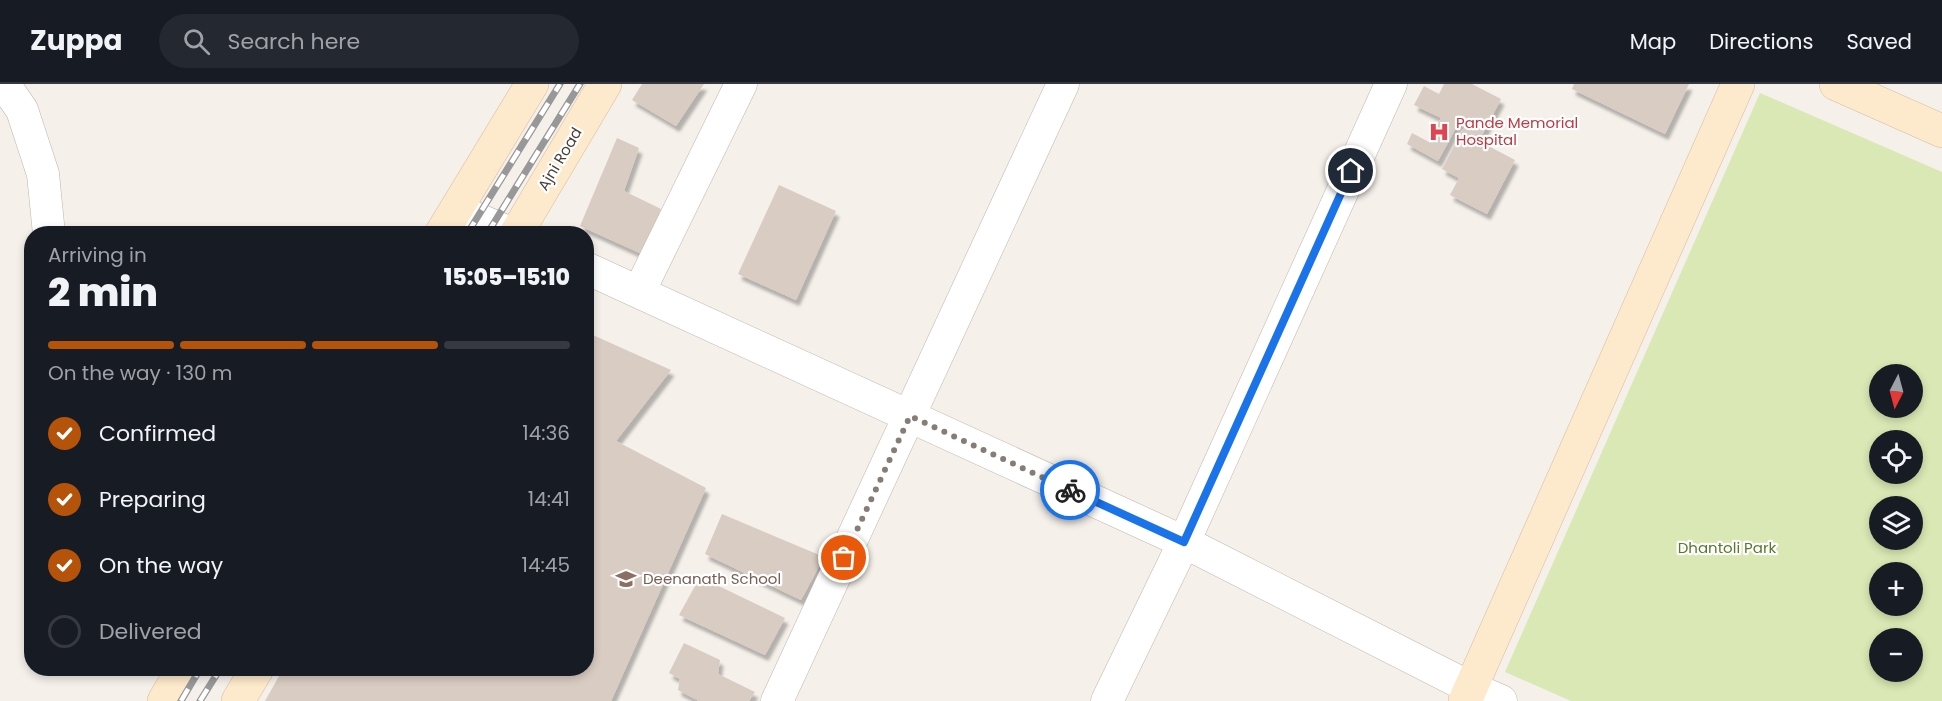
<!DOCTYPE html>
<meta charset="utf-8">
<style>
:root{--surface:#171b24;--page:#242831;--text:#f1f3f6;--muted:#9ea1a6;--line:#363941;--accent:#b45309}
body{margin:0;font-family:Poppins,sans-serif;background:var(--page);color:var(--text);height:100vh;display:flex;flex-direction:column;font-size:22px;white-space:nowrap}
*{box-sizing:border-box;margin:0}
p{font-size:20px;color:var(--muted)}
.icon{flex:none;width:33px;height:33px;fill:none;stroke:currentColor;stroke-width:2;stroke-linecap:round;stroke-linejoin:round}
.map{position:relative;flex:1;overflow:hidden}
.panel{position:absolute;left:24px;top:142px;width:570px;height:450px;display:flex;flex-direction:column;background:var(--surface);border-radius:24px;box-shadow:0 3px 9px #0003}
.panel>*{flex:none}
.needle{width:39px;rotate:186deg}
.tools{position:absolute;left:1869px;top:280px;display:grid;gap:12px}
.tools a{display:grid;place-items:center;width:54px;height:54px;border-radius:50%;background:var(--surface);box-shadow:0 3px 9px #0003;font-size:30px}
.pin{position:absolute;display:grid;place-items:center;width:51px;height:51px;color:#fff;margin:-26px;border:3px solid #fff;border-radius:50%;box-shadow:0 2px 6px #0007}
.courier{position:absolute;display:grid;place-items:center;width:60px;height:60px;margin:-30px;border:4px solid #1a73e8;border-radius:50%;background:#fff;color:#222;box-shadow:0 2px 8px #0007}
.overview em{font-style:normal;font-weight:800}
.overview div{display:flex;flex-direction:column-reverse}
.overview{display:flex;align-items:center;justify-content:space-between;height:102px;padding:0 24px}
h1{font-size:39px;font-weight:800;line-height:45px}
.bar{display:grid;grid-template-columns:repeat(4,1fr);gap:9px 6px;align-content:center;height:72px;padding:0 24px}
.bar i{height:8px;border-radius:4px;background:var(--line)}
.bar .current{background:var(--accent)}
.bar p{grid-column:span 4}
ol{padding:0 24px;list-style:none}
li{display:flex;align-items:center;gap:18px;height:66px}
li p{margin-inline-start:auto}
li .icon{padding:6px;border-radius:50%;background:var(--accent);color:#fff;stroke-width:4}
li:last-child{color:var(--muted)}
li i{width:33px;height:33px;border:3px solid var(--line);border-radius:50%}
header{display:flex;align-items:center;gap:36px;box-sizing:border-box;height:84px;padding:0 30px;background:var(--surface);border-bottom:2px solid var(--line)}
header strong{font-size:28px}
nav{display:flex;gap:33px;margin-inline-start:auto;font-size:21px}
.search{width:420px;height:54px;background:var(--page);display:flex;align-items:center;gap:15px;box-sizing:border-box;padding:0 21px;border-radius:33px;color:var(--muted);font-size:22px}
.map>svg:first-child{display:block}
.green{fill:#d9e8b4;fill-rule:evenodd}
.building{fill:#d9ccc3;filter:url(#shadow)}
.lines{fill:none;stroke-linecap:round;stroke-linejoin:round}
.street-casing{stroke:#c0b6ad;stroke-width:33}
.secondary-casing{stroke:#d6bd9e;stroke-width:34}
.street{stroke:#fff;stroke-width:32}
.secondary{stroke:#fde9cb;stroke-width:33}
.rail-casing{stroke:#989898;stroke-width:7}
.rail{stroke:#fff;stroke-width:4.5;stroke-dasharray:14;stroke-linecap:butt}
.done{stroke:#857d76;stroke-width:6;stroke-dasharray:0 10.8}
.route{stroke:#1a73e8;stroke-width:8}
.labels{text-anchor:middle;stroke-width:4.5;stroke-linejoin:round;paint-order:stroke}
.health-label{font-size:15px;fill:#be3a42;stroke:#fff;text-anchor:start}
.street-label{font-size:15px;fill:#493f38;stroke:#fff}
.park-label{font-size:15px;fill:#577a2c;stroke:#fff}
.education-label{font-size:15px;fill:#785e54;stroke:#fff;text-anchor:start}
</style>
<header>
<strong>Zuppa</strong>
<div class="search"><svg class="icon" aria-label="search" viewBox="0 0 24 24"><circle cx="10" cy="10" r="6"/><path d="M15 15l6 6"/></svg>Search here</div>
<nav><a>Map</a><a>Directions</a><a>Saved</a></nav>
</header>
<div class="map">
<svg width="1942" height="617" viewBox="0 0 1942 617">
<defs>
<filter id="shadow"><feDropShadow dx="3.5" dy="6" stdDeviation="1.5" flood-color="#0004"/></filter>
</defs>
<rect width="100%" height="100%" fill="#f5f0ea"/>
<path class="green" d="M1760,9l182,79v529h-371l-66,-29zM1880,291h32v33h-32zM1880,357h32v33h-32zM1880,423h32v33h-32zM1880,489h32v33h-32zM1880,555h32v33h-32z"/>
<g class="building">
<path d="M642,0h62l-28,42 -44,-26z"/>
<path d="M1444,0h28l29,15 -22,42 36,19 -28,54 -37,-19 9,-17 -17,-9 22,-42 -6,-3 -20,37 -31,-17 5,-11 17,9 12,-24 -27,-13 10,-19 15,8z"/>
<path d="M1574,0h115l-24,50 -93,-45z"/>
<path d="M617,54l22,10 -15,43 37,18 -19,45 -62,-28z"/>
<path d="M779,101l57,26 -40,89 -58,-26z"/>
<path d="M586,248l85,38 -55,71 90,47 -95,213h-346l18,-32h303z"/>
<path d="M722,430l102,43 -23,43 -96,-46z"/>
<path d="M700,493l85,41 -20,37 -86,-40z"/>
<path d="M684,559l36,17 -2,14 37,18 -6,9h-50l-21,-11 2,-11 -11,-6z"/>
</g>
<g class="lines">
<g class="street-casing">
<g id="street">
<path d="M4,0l18,26 21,64 6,60"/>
<path d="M456,126l57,24"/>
<path d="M586,184l598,274 287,146 30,13"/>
<path d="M639,208l102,-208"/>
<path d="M777,617l286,-617"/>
<path d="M1107,617l77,-159 207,-458"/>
</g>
</g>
<g class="secondary-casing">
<g id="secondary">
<path d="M1836,0l106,47"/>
<path d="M441,150l91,-150"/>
<path d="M516,150l89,-150"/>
<path d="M164,617l19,-32"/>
<path d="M238,617l19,-32"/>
<path d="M1465,617l273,-617"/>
</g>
</g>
<use href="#street" class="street"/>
<use href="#secondary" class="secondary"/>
<g class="rail-casing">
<g id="rail">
<path d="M467,150l93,-150"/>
<path d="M487,150l93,-150"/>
<path d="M181,617l19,-32"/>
<path d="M200,617l20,-32"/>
</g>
</g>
<use href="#rail" class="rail"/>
</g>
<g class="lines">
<path class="done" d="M844,474l66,-142 160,74"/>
<path class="route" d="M1070,406l114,52 167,-371"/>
</g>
<defs>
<g id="hospital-bare" transform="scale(1.62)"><path d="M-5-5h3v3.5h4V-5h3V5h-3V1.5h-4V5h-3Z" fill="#e0444e" stroke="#fff" stroke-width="2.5" paint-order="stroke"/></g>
<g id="school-bare" transform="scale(1.62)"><path d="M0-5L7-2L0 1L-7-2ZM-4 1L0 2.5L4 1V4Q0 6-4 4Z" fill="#8d6e63" stroke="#fff" stroke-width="2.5" paint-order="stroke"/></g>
</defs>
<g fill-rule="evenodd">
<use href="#hospital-bare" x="1439" y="48"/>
<use href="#school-bare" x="626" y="495"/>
</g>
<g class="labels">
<g class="health-label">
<text x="1456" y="44">Pande Memorial<tspan x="1456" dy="17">Hospital</tspan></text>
</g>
<g class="street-label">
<text transform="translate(560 75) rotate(-59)" y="5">Ajni Road</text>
</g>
<g class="park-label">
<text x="1727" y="469">Dhantoli Park</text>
</g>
<g class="education-label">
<text x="643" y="500">Deenanath School</text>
</g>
</g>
</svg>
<div class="tools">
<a><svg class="needle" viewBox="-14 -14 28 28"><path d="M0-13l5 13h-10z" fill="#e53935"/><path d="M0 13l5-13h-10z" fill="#9ea1a6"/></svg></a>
<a><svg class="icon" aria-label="locate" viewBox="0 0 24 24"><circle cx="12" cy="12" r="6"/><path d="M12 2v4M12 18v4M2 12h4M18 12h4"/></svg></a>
<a><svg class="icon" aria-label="layers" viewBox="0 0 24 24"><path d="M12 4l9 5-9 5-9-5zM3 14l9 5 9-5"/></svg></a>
<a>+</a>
<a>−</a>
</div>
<div class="pin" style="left:844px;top:474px;background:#ea580c"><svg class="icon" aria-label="bag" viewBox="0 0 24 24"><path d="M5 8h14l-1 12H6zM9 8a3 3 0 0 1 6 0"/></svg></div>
<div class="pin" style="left:1351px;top:87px;background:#1f2937"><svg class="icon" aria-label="home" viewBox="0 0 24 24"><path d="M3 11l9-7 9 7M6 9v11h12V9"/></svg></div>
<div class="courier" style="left:1070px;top:406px"><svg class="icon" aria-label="bike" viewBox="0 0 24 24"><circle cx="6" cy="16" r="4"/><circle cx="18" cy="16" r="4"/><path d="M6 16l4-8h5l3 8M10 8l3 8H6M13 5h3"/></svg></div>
<section class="panel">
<div class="overview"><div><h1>2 min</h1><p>Arriving in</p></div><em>15:05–15:10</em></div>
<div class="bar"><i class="current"></i><i class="current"></i><i class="current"></i><i></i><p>On the way · 130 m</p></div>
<ol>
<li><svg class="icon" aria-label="check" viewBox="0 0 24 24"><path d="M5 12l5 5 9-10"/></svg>Confirmed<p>14:36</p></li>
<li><svg class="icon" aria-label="check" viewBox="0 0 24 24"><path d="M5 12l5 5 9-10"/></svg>Preparing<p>14:41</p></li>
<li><svg class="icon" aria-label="check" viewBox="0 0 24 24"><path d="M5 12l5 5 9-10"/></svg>On the way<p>14:45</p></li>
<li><i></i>Delivered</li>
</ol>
</section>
</div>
